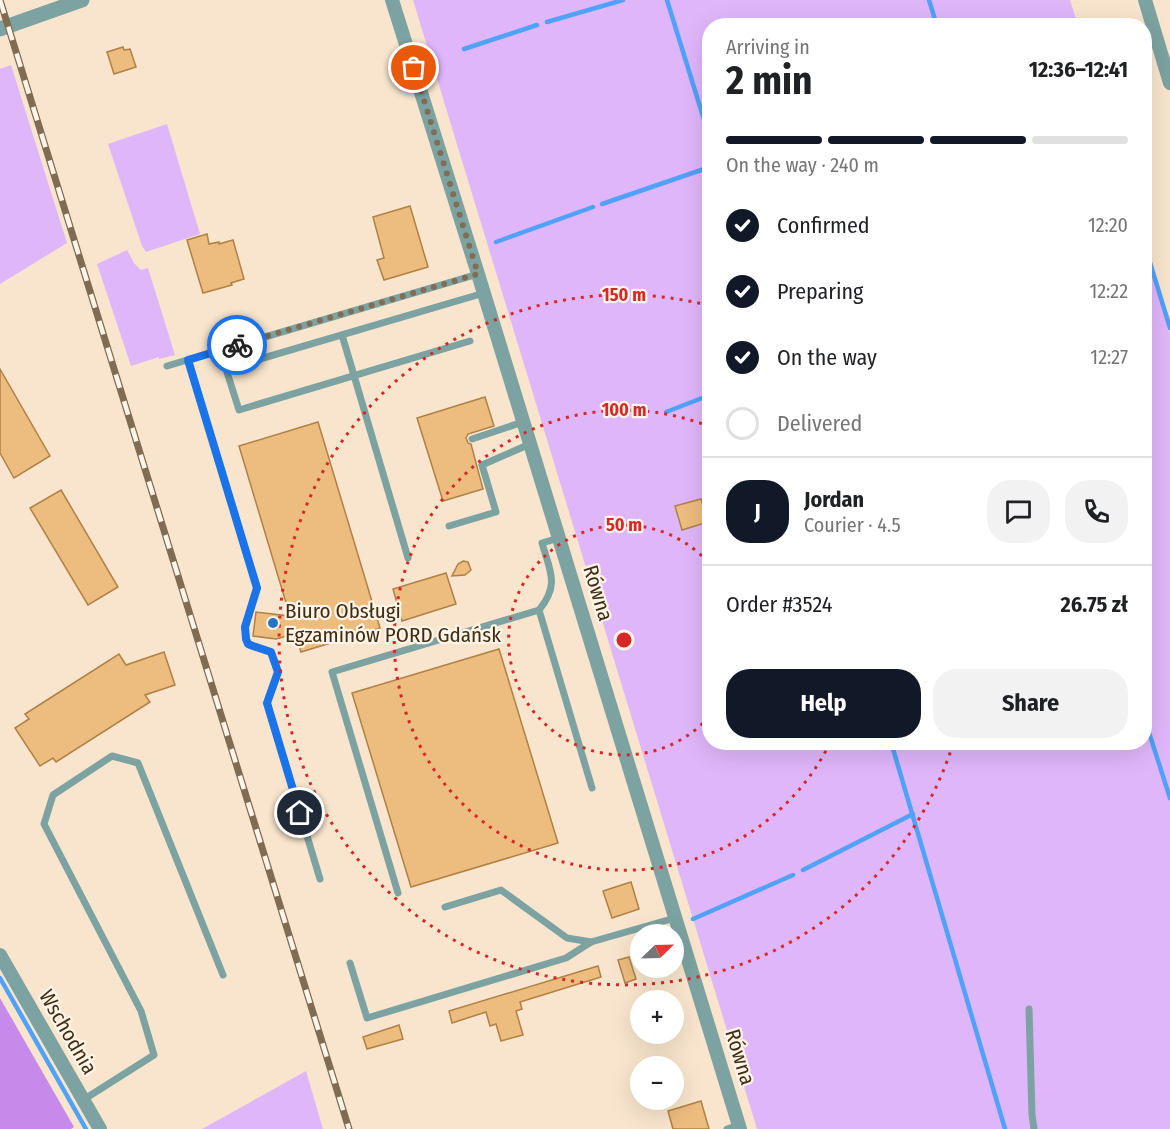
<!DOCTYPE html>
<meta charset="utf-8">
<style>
:root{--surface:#fff;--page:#f2f2f2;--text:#202124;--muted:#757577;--line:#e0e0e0;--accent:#111827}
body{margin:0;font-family:"Fira Sans Condensed",sans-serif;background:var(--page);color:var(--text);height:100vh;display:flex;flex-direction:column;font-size:22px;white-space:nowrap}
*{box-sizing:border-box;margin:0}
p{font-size:20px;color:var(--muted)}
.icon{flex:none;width:33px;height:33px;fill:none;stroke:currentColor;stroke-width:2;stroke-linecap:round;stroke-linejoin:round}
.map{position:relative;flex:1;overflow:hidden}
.panel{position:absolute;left:702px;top:18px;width:450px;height:732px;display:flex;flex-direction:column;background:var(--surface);border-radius:24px;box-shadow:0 6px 24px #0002}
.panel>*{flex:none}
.needle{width:39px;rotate:67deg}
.tools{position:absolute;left:630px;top:924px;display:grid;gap:12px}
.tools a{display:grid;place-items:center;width:54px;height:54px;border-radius:50%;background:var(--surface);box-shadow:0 6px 24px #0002;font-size:30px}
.pin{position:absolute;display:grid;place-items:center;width:51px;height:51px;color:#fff;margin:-26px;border:3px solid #fff;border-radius:50%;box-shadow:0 2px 6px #0007}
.courier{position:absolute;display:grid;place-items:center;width:60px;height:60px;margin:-30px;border:4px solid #1a73e8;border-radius:50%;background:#fff;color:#222;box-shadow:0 2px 8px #0007}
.summary em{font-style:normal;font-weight:700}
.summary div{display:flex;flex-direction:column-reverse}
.summary{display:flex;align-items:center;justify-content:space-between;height:102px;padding:0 24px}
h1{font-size:39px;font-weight:700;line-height:45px}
.bar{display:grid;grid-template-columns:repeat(4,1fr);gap:9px 6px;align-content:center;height:72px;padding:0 24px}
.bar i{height:8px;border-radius:4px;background:var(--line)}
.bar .selected{background:var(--accent)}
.bar p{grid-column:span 4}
.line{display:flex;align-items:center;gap:15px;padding:0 24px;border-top:2px solid var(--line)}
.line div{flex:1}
.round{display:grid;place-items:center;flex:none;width:63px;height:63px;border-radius:24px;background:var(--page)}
ol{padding:0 24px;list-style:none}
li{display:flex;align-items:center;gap:18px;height:66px}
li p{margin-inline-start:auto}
li .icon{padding:6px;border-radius:50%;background:var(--accent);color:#fff;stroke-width:4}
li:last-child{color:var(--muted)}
li i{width:33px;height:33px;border:3px solid var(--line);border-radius:50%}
.action{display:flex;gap:12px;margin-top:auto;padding:12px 24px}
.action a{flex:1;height:69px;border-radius:24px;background:var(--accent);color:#fff;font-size:24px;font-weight:700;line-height:69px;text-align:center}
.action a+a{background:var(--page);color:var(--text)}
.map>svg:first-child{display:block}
.green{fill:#e0b6fb}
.forest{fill:#c68aeb}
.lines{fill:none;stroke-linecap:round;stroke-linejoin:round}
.stream{stroke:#4fa2f8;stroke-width:4.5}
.building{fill:#edbc7f;stroke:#af8145;stroke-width:1.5}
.service{stroke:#7ca3a1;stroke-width:7}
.minor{stroke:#7ca3a1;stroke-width:14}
.tertiary{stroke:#7ca3a1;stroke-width:15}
.rail-casing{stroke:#806c53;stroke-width:7}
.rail{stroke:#fef4e8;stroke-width:4.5;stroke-dasharray:14;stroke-linecap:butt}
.done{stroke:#816d54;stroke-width:6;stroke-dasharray:0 10.8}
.route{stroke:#1a73e8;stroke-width:8}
.ring{fill:none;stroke:#d62828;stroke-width:3;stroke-dasharray:3 6}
.poi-dot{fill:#2475c4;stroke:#fef4e8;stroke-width:2}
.labels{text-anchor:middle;stroke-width:4.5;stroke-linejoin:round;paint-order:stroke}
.street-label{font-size:21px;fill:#402c13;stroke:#fef4e8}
.poi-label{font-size:21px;fill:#402c13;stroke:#fef4e8;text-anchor:start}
.centre{fill:#d62828;stroke:#fef4e8;stroke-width:3}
.ring-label{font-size:18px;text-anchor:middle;font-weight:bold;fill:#d62828;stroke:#fef4e8;stroke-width:4.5;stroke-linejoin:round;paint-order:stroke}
</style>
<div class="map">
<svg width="1170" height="1129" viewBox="0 0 1170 1129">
<rect width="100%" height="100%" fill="#f9e5cd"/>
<g class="green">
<path d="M413,0h657l8,25 -368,1v716h434l1,-491 25,83v795h-413z"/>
<path d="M11,65l56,178 -67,41v-215z"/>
<path d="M167,124l33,110 -54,18 -4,-6 -34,-102z"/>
<path d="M127,250l7,13 7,7 7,-2 27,87 -16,4v-2l-28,9 -34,-102z"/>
<path d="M306,1071l17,58h-121z"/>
</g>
<path class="forest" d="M0,998l74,129 -3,2h-71z"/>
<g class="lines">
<g class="stream">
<path d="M667,0l43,139"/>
<path d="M929,0l8,26"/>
<path d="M547,22l76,-22"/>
<path d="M464,49l73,-24"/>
<path d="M602,204l108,-37"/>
<path d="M496,242l97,-35"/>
<path d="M1144,243l26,85"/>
<path d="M666,412l44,-17"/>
<path d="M1144,717l26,81"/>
<path d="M891,742l114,387"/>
<path d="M803,870l110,-56"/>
<path d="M693,919l100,-44"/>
<path d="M0,978l86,151"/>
</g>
</g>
<g class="building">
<path d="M123,47l1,3 6,-1 6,18 -22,7 -7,-22z"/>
<path d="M410,206l18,61 -44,13 -7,-20 7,-2 -11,-41z"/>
<path d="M207,234l2,10 10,-2v2l14,-4 11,39 -13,4 1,2 -29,8 -16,-53z"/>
<path d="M0,369l50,87 -36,22 -14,-25z"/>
<path d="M485,397l9,29 -26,8 -2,4 2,5 3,1 12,45 -40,12 -26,-83z"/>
<path d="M318,422l62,206 -79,24 -6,-18 -19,5 -23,-3 3,-24 34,4 -51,-170z"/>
<path d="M61,490l57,97 -30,18 -58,-97z"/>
<path d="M701,499l7,23 -26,8 -7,-24z"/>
<path d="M463,561l5,1 3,8 -6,5 -13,1 6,-12z"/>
<path d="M446,573l10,31 -54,17 -9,-32z"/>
<path d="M499,649l59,194 -147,44 -59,-194z"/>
<path d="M164,652l11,33 -30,10 5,7 -94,60 -3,-4 -13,8 -25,-38 14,-9 -4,-5 94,-60 7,11z"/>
<path d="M631,882l8,27 -27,9 -9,-27z"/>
<path d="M629,957l7,22 -11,4 -7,-23z"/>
<path d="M598,966l3,11 -81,25 2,7 -6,2 7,24 -22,6 -5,-17 -6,2 -4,-14 -34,11 -3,-12z"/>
<path d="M399,1025l4,14 -36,10 -4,-12z"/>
<path d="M701,1101l8,28h-36l-5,-18z"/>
</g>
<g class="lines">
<g class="service">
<path d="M342,335l66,223"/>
<path d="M470,341l-231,69 -13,-41 258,-76"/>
<path d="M188,360l69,228 -12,39 1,12 2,5 5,2 18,6 7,20 -11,31 53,176"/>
<path d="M167,366l311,-92"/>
<path d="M472,439l51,-17"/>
<path d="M449,526l47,-14 -14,-47 48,-21"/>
<path d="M539,610l53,178"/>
<path d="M398,893l-66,-221 207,-62c21,-25 11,-39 3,-67l17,-5"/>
<path d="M445,907l56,-17 66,48 24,4"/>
<path d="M350,963l17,55 199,-60 25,-16 84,-24"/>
<path d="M1029,1009l3,106 2,14"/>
<path d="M83,1100l71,-45 -13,-44 -97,-187 9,-29 59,-39 26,7 85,212"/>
<path d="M727,1129l12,-4"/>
</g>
<g class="minor">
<path d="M392,0l86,274 262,855"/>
<path d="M1145,0l25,83"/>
<path d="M0,955l100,174"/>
</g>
<path class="tertiary" d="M0,29l82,-29"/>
<g class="rail-casing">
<path id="rail" d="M0,0l349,1129"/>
</g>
<use href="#rail" class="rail"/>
</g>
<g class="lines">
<path class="done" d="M237,345l241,-71 -64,-206"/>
<path class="route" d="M237,345l-49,15 69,228 -12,39 1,12 2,5 5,2 18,6 7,20 -11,31 33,110"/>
</g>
<g class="ring">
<path d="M709 717A115 115 0 1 1 709 563"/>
<path d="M830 743A230 230 0 1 1 708 426"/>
<path d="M953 744A345 345 0 1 1 707 305"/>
</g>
<circle class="poi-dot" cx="273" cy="623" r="6"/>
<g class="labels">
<g class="street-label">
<text transform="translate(598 593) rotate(73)" y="7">Równa</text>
<text transform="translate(68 1032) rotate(60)" y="7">Wschodnia</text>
<text transform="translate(740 1057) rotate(73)" y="7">Równa</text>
</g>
<g class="poi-label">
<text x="285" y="618">Biuro Obsługi<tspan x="285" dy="24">Egzaminów PORD Gdańsk</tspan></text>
</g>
</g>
<circle cx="624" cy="640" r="9" class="centre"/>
<g class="ring-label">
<text x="624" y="301">150 m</text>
<text x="624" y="416">100 m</text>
<text x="624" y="531">50 m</text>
</g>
</svg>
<div class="tools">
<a><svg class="needle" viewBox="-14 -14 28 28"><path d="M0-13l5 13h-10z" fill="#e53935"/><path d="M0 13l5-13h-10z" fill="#757577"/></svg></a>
<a>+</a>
<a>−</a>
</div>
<div class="pin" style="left:414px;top:68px;background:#ea580c"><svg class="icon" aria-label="bag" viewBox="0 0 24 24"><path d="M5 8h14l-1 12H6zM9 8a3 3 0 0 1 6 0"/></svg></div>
<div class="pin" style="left:300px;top:813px;background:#1f2937"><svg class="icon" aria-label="home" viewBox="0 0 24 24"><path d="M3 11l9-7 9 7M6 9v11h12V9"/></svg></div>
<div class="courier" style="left:237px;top:345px"><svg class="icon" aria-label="bike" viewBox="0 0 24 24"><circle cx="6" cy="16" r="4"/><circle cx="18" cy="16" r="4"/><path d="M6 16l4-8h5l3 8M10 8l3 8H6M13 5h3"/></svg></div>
<section class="panel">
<div class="summary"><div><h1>2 min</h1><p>Arriving in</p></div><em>12:36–12:41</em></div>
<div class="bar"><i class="selected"></i><i class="selected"></i><i class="selected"></i><i></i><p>On the way · 240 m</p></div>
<ol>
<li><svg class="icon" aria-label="check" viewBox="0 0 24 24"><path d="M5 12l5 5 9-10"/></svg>Confirmed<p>12:20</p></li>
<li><svg class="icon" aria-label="check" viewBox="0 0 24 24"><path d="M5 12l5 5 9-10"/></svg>Preparing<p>12:22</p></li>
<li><svg class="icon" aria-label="check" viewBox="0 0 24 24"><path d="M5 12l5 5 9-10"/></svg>On the way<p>12:27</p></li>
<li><i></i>Delivered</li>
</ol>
<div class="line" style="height:108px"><b class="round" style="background:var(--accent);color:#fff">J</b><div><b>Jordan</b><p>Courier · 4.5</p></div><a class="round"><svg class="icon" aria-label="chat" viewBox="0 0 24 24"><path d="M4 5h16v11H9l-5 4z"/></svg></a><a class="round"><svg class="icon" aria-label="phone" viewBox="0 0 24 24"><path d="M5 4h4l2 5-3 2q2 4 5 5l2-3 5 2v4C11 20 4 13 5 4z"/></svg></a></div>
<div class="line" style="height:78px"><div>Order #3524</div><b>26.75 zł</b></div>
<div class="action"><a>Help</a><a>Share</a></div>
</section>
</div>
